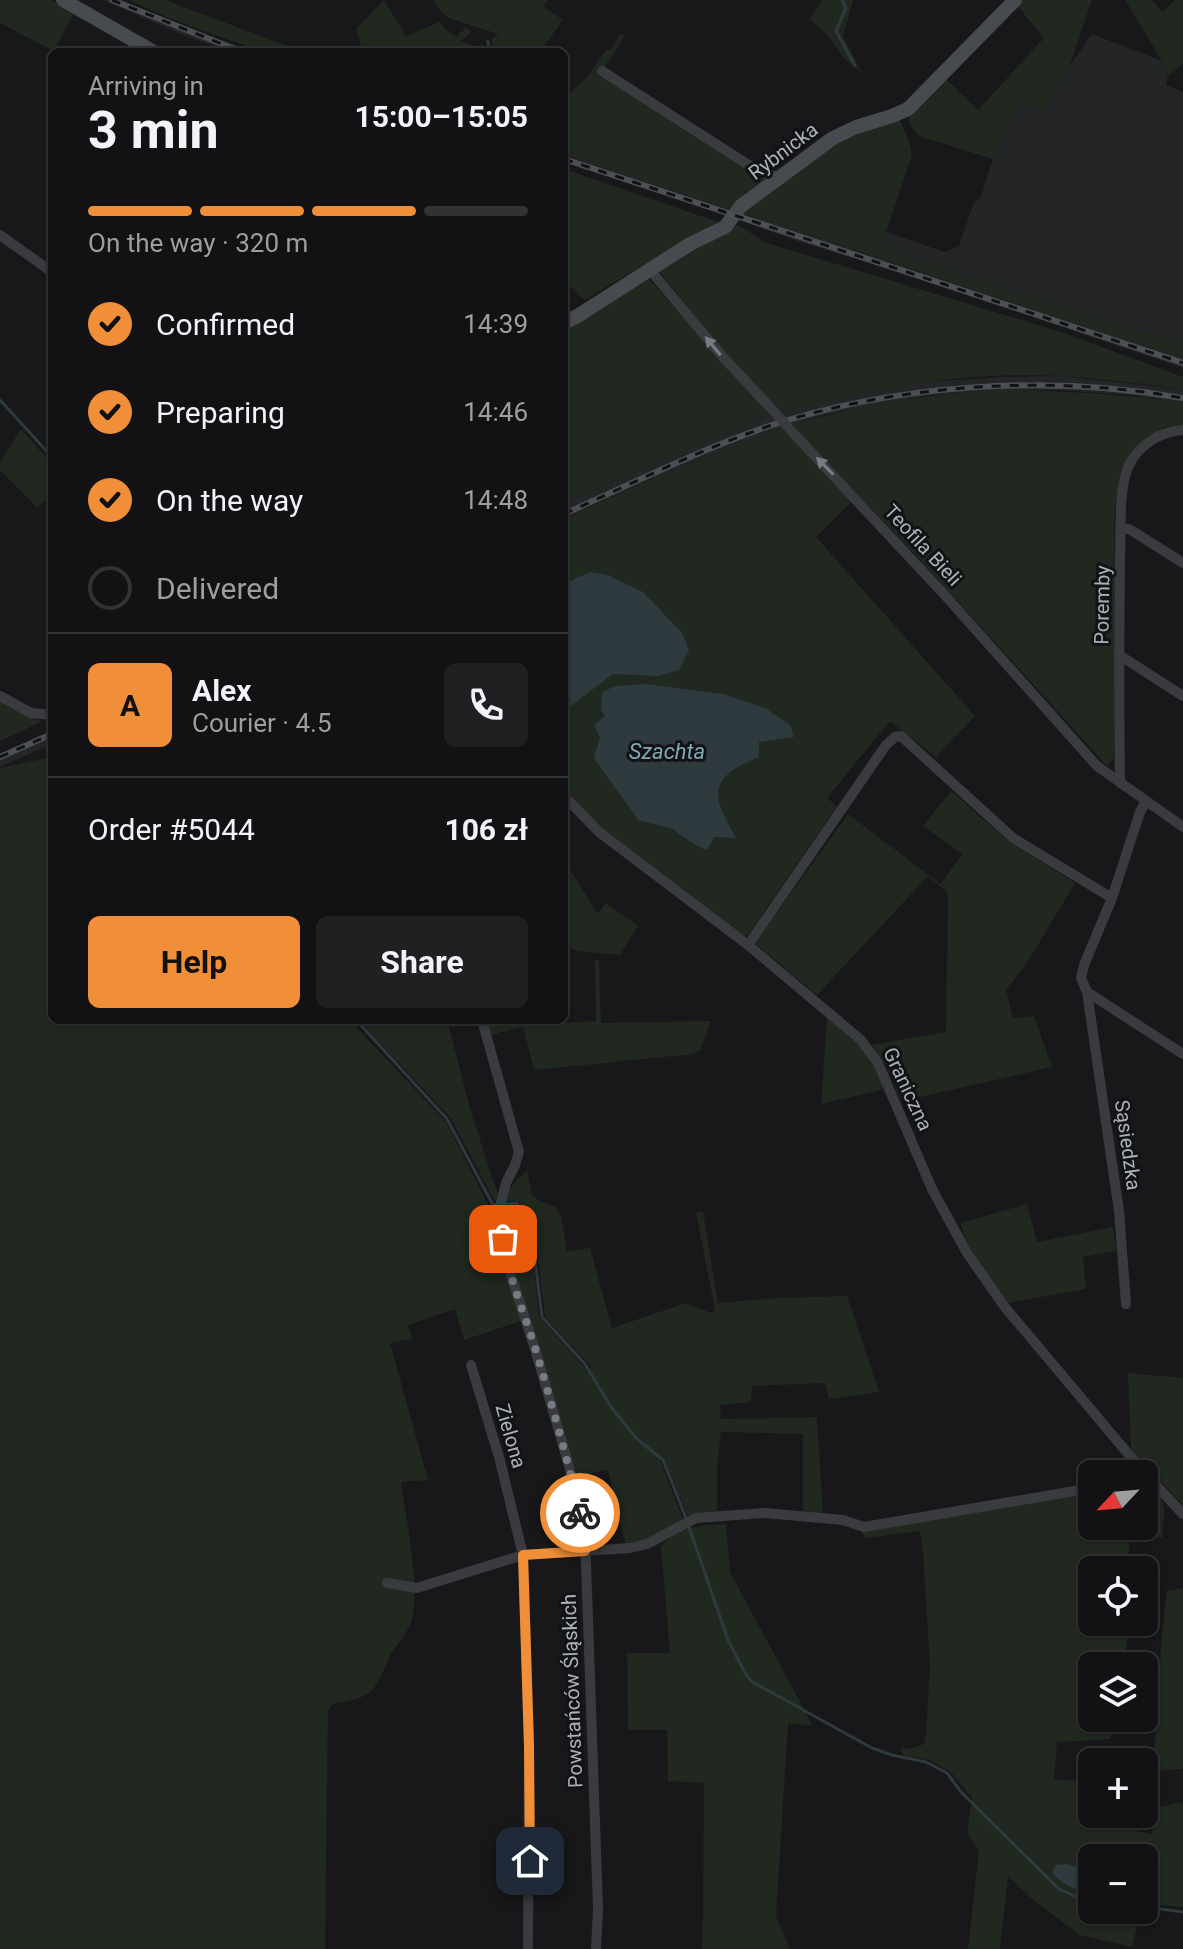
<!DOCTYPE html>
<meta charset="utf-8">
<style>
:root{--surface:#121214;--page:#1f2022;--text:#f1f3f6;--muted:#9c9ea0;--line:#313234;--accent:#f18f39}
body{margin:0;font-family:Roboto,sans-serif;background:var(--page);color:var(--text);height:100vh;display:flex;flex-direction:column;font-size:30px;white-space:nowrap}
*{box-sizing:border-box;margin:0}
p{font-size:26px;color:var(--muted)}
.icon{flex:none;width:44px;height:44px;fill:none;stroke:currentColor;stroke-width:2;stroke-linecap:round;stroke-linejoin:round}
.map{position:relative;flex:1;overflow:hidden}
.details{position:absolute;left:48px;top:48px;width:520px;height:976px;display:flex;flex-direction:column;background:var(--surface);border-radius:12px;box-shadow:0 2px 6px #0004,0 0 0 2px var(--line)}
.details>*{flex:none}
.needle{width:52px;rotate:244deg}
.buttons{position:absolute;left:1078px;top:1460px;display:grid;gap:16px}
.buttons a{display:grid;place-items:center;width:80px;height:80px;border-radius:12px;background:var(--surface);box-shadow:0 2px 6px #0004,0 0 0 2px var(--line);font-size:40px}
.pin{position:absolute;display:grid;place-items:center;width:68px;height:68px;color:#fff;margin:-34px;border-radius:16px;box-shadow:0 4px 12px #0006}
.courier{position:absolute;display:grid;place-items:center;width:80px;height:80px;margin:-40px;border:6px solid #f18f39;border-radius:50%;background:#fff;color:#222;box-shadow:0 2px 10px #0007}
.summary em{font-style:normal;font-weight:700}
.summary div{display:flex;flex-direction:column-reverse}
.summary{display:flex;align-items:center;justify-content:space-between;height:136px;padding:0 40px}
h1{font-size:52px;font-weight:700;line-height:60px}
.bar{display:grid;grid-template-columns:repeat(4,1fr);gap:12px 8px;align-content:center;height:96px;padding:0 40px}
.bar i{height:10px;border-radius:6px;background:var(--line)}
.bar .current{background:var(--accent)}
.bar p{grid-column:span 4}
.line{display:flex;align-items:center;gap:20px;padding:0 40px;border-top:2px solid var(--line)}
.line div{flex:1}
.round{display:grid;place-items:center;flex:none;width:84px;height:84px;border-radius:12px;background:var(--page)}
ol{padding:0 40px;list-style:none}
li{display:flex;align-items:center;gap:24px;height:88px}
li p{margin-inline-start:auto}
li .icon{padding:8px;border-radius:50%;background:var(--accent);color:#111;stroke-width:4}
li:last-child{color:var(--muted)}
li i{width:44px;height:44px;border:4px solid var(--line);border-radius:50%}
.action{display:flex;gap:16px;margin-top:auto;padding:16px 40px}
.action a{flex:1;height:92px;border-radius:12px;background:var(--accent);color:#111;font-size:32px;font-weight:700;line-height:92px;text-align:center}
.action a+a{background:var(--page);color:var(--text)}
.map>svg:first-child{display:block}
.built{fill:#242527}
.green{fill:#202820}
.water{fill:#2e3a3e}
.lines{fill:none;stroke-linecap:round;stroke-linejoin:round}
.stream{stroke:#2e3a3e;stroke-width:3}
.street{stroke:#393b3f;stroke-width:10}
.secondary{stroke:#474b4f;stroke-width:14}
.rail-casing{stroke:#4c5054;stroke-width:6}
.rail{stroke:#131315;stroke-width:3;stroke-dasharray:9;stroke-linecap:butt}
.street-bridge{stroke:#393b3f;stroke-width:10}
.oneway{fill:#777c83}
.done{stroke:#777c82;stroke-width:8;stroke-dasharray:0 14.4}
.route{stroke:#f18f39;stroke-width:10}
.labels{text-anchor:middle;stroke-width:6;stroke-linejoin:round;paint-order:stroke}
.street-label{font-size:20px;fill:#aab2ba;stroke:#131315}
.water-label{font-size:22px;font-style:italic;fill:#82a7b4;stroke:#131315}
</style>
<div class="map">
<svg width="1183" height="1949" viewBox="0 0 1183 1949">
<rect width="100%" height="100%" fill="#18181a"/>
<g class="built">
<path d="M103,0h17l44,20 92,32h-25l-53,-19z"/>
<path d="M1092,34l70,27 6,15 -2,9 17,7v254l-302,-98 5,-16 59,20 14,-6 15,-44 6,-3 13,-40 25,-56 25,8 21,-37z"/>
<path d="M564,155l167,55 48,14 301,101 86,26 17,6v11l-272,-92 -108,-33 -137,-48 -102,-32z"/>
<path d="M1059,376l124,13v14l-53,-8 -72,-5h-73l-58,6 -102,19 -33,10 -12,-13 67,-17 78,-13 77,-5z"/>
<path d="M770,414l12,14 -130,51 -88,39v-15z"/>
<path d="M52,730v14l-52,23v-13z"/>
</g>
<g class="green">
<path d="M0,0h52l22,13 -20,38 -54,-28z"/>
<path d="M129,0h36l138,52h-40l-92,-33z"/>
<path d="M384,0l22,36 34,-14 5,7 12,8 9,-10 5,5 -10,9 15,6 7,-3v8h-120l-7,-23z"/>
<path d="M433,0h115l-5,6 20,14 -23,32h-48v-13l6,-5 -49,-16 -7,-5z"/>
<path d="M822,0h31l-10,36 21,41 -9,-11 -11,-7 -15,-22 -19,-18z"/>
<path d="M1020,0h72l-22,65 -27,46 -25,-7 -25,55 -68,-21 -1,1c-9,-6 -15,-12 -15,-23l35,-39 34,33 66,-72 -28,-34z"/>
<path d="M1125,0h27l10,12 13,-12h8v64l-15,12 -6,-15z"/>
<path d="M620,34l5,2 -22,34 171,108 -43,32 -167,-55v-56l22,-21 21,-29 3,2z"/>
<path d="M899,118l10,23 3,14 -31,93 302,98v11l-103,-32 -301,-101 -38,-11 100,-75z"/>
<path d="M564,169l154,53 -134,78 -20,-20z"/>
<path d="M738,225l29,18 294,89 122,45v12c-41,-5 -82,-11 -123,-13 -94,-6 -189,14 -280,36l-49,-51 -72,-90 33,-22z"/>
<path d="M649,279l121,135 -206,89v-174z"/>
<path d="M985,390c68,0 131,3 198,13v22l-18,2 -24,17 -20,24 -7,51 2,105 -2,134 -7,8 -181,-200 -134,-141c63,-19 128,-28 193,-35z"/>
<path d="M782,428l70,73 -36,36 159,179 -39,41 -46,-36 -63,77 10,8 -90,130 -8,-2 -144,-109 -31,-38v-269l88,-39z"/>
<path d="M21,429l31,35v32l-15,11 -37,-37v-8z"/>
<path d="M0,699l41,23 -41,19z"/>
<path d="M52,757v263h300l4,7 90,95 44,86 6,1 3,39 22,73 -57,19 -9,-31 -47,16 4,14 -22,4 38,137 -27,2c5,38 19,100 11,137 -3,13 -16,25 -22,37 -16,36 -15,41 -57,48l-5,6 -3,239h-325v-1181z"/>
<path d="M951,791l57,50 67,42 -45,75 -24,32 7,29 21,-3 18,51 -150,34 -17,-37 -13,-19 74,-13 2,-139 -20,-17 -111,119 -62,-52 93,-129 93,70 21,-30 -39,-28z"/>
<path d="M564,860l34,54 8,-11 32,23 -18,29 -43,-4 -13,-5z"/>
<path d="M595,960h4l2,63 110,-2 -11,29 -7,4 -159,16 -11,-43 -33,8 -4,-15h38l7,5 65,-4z"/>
<path d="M827,1017l36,29 21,36 -1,6 -6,3 -56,13z"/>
<path d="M358,1020h89l24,92 27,83 -3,7 -45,-85z"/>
<path d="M527,1170l5,25 6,5 17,7 6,8 6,36 23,-3 22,80 74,-25 25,10 4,-4 -19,-96 7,-2 15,92 56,-5 73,-2 32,96 -50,7 -4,-16 -73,3 -1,16 -31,3 1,14 96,-2 6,97 -20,-2v-78l-82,-2 -4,36v43l-17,3 -11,5 -24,-58 -5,-1 24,62 -38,20 -20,4 -18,-76 -30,6 -68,-221 -5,-32v-17l11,-1 15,33 8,79 49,54 3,-4 -3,-4 -43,-46 -10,-82 -16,-34h-13l1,-10z"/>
<path d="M1027,1204l10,38 76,-15 3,24 -33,6 3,32 -78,14 -35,-45 -13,-35z"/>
<path d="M1128,1373l55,5v127l-52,-55z"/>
<path d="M1144,1478c26,25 20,26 18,60l-33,-1v33h-37v52h37l-5,44h-32v52h22l-4,21 -53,3 -3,37 38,3 -2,20 2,2v10h12l12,10 1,-7 9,11 26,6 2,-26 29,-6v105l-39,-3v-46h-52v13l-26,-7 -10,1 32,27 4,-1v19h49l-9,37 -53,-12 -49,-38 -22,-21 -8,73h-32l11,-98 -12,-18 5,-35 -21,-26 -22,-12 -26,-5 -3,-7 9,1 15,-5 2,-9 4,-70 -7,-113 -3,-21 -54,7 -6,-8 232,-37v33h52z"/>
<path d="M726,1524l4,48 83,154 -25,-3 -12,193 14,33h-88l1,-32 1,-134 -36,-2 -1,-51h-39l-1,-77h43l-9,-106c16,-21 40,-22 65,-23z"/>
<path d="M1183,1588v181l-30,2 9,-136 5,-44z"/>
</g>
<g class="water">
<path d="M590,572l17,3 36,17 39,41 7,17 -10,20 -21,6 -45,-2 -49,37v-127z"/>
<path d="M646,684l77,10 42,14 25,17 4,12 -35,5v15c-19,8 -46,19 -40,45 1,7 13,29 17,36l-22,-1 -7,13 -13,-6 -23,-16 -33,-8c-14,-22 -31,-41 -44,-63l6,-19 -6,-13 11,-9 -4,-7 1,-16 12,-7z"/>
<path d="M1066,1864l26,7v20c-16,1 -29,-7 -40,-18l4,-8z"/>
</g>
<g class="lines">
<g class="stream">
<path d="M842,0l4,8 -10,23 19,35"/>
<path d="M488,41l1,11"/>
<path d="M0,400l52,57"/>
<path d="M356,1020l91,99 46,86 5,-1"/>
<path d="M506,1204l11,-1 15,33 10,81 43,47 26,43 26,32 26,21 23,58"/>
<path d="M689,1527l39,113 17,33 6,8 121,67 20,7 34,7 21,11 14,19 98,97 18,8 15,4"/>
<path d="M1128,1910l17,6 1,-9 37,5"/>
</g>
<g class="street">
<path d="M602,71l156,100 23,7"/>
<path d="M0,235l52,37"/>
<path d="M650,270l72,86 44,47"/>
<path d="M797,437l145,155 155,174 86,61"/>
<path d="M1121,527l10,3 52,33"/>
<path d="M1119,655l64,41"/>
<path d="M0,696l31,17 21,2"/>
<path d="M1120,783c-1,-73 -1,-147 0,-221 1,-26 -2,-74 9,-97 10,-20 32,-34 54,-35"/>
<path d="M564,796l35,36 149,113 113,95 17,23 54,126 35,64 37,53 136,162 43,46"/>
<path d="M748,945l138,-200 9,-8 6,-1 112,102 99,60"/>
<path d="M1087,992l96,62"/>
<path d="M482,1020l37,132 -4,13 -9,18 -6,23 5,51 30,92 35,120 15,65 13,375 -2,40"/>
<path d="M1126,1304l-7,-93 -32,-219 -6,-14 3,-13 28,-67 28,-86 6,-11"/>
<path d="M471,1365l28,92 24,98 6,191 -1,203"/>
<path d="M1127,1474l13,-6"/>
<path d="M387,1583l30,5 106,-33 107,-7 17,-4 49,-26 69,-5 78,7 21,7 228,-39"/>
</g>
<g class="secondary">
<path d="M63,0l91,52"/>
<path d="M564,323l15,-8 111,-71 35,-17 16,-21 92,-68 23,-11 36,-11 16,-7 107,-109"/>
</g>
<g class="rail-casing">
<g id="rail">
<path d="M112,0l130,52"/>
<path d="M564,159l619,204"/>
<path d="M564,514c67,-30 133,-63 202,-87 129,-43 283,-53 417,-29"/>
<path d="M0,757l52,-23"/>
</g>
</g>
<use href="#rail" class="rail"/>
<path class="street-bridge" d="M766,403l31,34"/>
</g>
<defs><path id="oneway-solid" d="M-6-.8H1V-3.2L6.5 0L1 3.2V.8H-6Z" transform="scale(2)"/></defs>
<g class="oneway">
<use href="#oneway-solid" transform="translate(713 346) rotate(-130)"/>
<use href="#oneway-solid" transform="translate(825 466) rotate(-134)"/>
</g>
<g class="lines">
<path class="done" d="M503,1239c5,38 22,75 33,112 16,54 31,107 44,162"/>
<path class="route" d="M530,1861l-1,-115 -6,-191 62,-4v-17l-5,-21"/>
</g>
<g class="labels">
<g class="street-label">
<text transform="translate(783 151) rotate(-37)" y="7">Rybnicka</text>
<text transform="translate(923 545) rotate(47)" y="7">Teofila Bieli</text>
<text transform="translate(1102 605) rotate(-89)" y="7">Poremby</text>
<text transform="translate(908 1089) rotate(65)" y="7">Graniczna</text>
<text transform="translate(1128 1145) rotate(82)" y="7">Sąsiedzka</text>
<text transform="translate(511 1436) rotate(74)" y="7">Zielona</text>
<text transform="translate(572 1691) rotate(-92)" y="7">Powstańców Śląskich</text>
</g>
<g class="water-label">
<text x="667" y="759">Szachta</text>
</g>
</g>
</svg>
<div class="buttons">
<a><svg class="needle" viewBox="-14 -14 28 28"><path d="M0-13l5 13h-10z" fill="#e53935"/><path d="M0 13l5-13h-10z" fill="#9c9ea0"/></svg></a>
<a><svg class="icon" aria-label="locate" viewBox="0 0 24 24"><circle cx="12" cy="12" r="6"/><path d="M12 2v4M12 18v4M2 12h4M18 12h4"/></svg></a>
<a><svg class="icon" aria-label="layers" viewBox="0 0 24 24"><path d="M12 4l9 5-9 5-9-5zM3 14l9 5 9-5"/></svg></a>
<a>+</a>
<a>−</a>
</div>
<div class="pin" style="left:503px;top:1239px;background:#ea580c"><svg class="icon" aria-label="bag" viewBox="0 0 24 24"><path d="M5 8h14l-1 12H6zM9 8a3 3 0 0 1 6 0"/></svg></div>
<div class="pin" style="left:530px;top:1861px;background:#1f2937"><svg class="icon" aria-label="home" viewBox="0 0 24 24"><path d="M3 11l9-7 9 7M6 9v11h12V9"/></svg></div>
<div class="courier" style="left:580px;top:1513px"><svg class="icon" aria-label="bike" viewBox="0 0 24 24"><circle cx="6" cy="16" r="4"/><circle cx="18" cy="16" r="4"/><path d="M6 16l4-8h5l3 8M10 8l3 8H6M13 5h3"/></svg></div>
<section class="details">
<div class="summary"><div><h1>3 min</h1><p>Arriving in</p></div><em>15:00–15:05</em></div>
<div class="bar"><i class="current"></i><i class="current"></i><i class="current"></i><i></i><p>On the way · 320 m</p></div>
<ol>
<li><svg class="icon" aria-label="check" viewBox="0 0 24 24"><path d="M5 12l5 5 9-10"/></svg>Confirmed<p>14:39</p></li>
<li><svg class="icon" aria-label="check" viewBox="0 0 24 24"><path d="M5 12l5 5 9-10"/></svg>Preparing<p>14:46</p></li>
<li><svg class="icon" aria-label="check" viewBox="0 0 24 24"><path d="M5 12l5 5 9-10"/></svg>On the way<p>14:48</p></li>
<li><i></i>Delivered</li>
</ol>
<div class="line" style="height:144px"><b class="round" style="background:var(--accent);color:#111">A</b><div><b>Alex</b><p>Courier · 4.5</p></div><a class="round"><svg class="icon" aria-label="phone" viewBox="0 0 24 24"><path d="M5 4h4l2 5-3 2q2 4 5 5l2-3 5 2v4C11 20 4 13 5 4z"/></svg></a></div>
<div class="line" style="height:104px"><div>Order #5044</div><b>106 zł</b></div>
<div class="action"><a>Help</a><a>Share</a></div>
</section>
</div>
